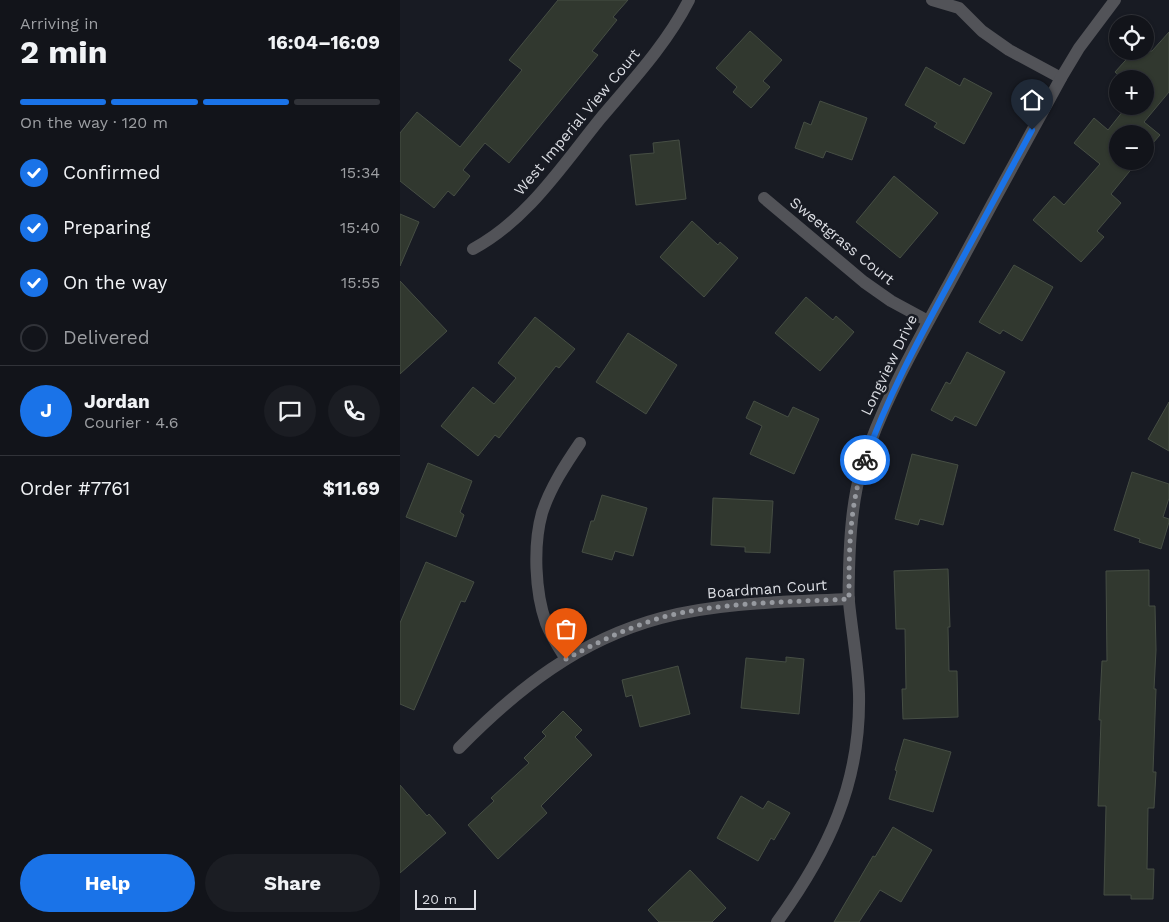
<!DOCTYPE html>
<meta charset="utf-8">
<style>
:root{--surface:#12141a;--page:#1b1d23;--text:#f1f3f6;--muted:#9c9ea2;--line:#313339;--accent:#1a73e8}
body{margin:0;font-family:"Work Sans",sans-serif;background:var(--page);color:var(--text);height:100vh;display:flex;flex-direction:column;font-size:19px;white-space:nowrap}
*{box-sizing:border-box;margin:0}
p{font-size:16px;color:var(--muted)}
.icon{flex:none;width:28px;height:28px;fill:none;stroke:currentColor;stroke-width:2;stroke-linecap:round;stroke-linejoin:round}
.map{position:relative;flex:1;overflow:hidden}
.details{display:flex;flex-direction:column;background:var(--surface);width:400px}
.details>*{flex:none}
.buttons{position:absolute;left:709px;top:15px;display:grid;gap:10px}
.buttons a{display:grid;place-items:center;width:45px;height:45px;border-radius:50%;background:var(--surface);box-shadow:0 1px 4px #0004,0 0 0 1px var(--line);font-size:25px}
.scale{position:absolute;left:15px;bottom:12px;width:61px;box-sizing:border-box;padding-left:5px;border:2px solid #dcdee4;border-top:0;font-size:14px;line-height:18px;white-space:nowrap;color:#dcdee4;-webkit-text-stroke:4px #181b23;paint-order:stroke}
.pin{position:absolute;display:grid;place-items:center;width:42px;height:42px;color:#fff;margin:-51px -21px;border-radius:50% 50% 50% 0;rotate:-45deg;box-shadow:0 0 5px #0007}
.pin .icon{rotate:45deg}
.courier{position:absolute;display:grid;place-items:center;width:50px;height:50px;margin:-25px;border:4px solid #1a73e8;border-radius:50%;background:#fff;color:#222;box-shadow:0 1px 6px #0007}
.head em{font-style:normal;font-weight:700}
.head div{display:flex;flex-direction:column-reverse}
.head{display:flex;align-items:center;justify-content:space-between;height:85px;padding:0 20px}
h1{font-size:32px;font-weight:700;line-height:38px}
.bar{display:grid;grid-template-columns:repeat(4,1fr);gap:8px 5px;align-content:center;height:60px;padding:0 20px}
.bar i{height:6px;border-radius:4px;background:var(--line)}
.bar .on{background:var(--accent)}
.bar p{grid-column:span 4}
.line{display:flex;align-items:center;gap:12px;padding:0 20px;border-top:1px solid var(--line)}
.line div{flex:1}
.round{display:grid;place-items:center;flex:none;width:52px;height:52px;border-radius:26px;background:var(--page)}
ol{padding:0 20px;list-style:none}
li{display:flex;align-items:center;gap:15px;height:55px}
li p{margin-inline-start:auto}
li .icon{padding:5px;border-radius:50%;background:var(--accent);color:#fff;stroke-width:4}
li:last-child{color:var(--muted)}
li i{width:28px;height:28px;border:2px solid var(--line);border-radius:50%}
.action{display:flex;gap:10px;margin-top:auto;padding:10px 20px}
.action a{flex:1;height:58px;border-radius:30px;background:var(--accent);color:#fff;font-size:20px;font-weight:700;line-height:58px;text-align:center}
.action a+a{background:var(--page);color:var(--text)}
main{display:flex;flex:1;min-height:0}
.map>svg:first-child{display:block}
.building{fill:#31382f;stroke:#464e44}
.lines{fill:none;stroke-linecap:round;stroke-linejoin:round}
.street{stroke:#525358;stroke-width:12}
.done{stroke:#979aa0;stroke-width:5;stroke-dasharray:0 9}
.route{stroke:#1a73e8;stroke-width:6}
.labels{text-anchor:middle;stroke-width:5;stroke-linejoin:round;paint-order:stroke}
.street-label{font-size:15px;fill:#dcdee4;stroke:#181b23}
</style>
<main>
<section class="details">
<div class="head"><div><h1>2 min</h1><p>Arriving in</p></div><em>16:04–16:09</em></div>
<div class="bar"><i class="on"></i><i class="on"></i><i class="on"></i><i></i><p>On the way · 120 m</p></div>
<ol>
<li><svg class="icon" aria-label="check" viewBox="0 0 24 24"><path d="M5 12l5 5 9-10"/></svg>Confirmed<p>15:34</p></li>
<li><svg class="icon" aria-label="check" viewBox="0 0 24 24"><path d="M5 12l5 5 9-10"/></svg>Preparing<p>15:40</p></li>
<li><svg class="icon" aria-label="check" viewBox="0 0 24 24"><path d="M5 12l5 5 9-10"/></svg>On the way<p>15:55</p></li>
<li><i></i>Delivered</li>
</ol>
<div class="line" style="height:90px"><b class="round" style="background:var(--accent);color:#fff">J</b><div><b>Jordan</b><p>Courier · 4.6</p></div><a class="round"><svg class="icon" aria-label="chat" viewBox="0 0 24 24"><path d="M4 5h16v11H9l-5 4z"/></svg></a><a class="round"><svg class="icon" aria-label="phone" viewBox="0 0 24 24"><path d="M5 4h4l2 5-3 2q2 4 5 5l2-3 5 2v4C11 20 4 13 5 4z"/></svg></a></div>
<div class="line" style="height:65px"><div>Order #7761</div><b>$11.69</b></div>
<div class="action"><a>Help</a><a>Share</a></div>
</section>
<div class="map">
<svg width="769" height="922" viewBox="0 0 769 922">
<rect width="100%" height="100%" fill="#181b23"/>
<g class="building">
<path d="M158,0h70l-15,17 4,3 -25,31 6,4 -89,108 -24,-20 -22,27 7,6 -16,20 -6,-5 -14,17 -34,-27v-48l17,-21 43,35 62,-77 -13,-10z"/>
<path d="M350,31l32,29 -19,21 7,6 -19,21 -18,-16 4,-5 -21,-19z"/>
<path d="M769,32v60l-25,30 16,13 -15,17v-18h-27v27h20l-27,33 10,9 -24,28 7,6 -23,25 -48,-42 21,-24 10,9 36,-41 -26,-21 20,-25 14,12 19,-24h18v-27h-22l-8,-7 19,-21h18z"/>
<path d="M526,67l34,19 4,-8 28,15 -28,51 -30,-17 3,-4 -32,-18z"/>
<path d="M420,101l47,17 -15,42 -26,-9 -3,7 -28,-10 9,-26 7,3z"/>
<path d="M279,140l7,59 -50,6 -6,-50 24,-2 -1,-10z"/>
<path d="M494,176l44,37 -38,45 -44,-36z"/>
<path d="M0,214l19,8 -19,44z"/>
<path d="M292,221l26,24 2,-3 18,16 -34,39 -44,-40z"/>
<path d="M614,265l39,22 -31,54 -19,-11 -3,4 -21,-12z"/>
<path d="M0,281l47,50 -47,43z"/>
<path d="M406,297l27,23 3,-4 18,16 -34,39 -45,-38z"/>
<path d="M135,317l40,32 -16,19 -3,-2 -57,72 -4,-3 -17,21 -37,-30 32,-39 21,17 22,-26 -18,-15z"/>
<path d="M228,333l49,32 -31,49 -50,-32z"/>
<path d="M567,352l38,20 -29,54 -21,-10 -3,5 -21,-11 15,-28 4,2z"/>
<path d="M354,401l34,16 5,-10 26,12 -25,55 -44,-20 12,-28 -16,-8z"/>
<path d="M769,402v49l-21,-12z"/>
<path d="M512,454l46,11 -15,60 -23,-6 -2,6 -23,-6z"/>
<path d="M28,463l44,18 -12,31 4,3 -8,22 -50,-20z"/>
<path d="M732,472l37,12v14l-6,19 6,2v3l-8,27 -22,-7 1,-3 -26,-9z"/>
<path d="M202,495l45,13 -14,48 -18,-5 -3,9 -30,-8 9,-31h3z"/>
<path d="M313,498l60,3 -3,52 -25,-1v-5l-34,-2z"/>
<path d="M26,562l48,20 -9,20 -4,-1 -47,109 -14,-6v-81z"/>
<path d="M548,569l2,58h-2l1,44h8l1,46 -55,2 -1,-30h4l-1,-60h-9l-2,-58z"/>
<path d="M749,570v36h6l1,44 -2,39h2l-3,83h3l-2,36h-6l-1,61h7l-1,30h-22v-4h-27l2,-89h-8l3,-86h-2l3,-59h5l-1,-90z"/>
<path d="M386,657l18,2 -5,55 -58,-6 5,-50 40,4z"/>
<path d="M278,666l12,48 -50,13 -8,-32 -6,2 -4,-17z"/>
<path d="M163,711l19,19 -7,7 17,18 -51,51 6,7 -49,46 -30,-34 26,-24 -3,-3 38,-35 -5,-5 22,-22 -4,-4z"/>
<path d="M504,739l47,13 -18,60 -44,-13 8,-28 -2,-1z"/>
<path d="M0,785l27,31 2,-2 17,19 -46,40z"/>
<path d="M341,796l22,13 5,-8 22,12 -16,27 -3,-2 -13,23 -41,-23z"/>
<path d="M493,827l39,23 -31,52 -21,-12 -21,32h-25l39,-66 2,1z"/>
<path d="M290,870l36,38 -14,14h-53l-11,-12z"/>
</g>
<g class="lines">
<g class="street">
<path d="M532,0l27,8 23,23 27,19 52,28"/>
<path d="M364,198l100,84 27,19 37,20"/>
<path d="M73,249c54,-29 89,-83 127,-130 32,-38 66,-74 89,-119"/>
<path d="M166,659c-7,-11 -15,-23 -20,-36 -11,-31 -13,-78 -4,-110 8,-25 23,-48 38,-70"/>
<path d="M59,748c59,-60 120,-108 202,-130 59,-16 127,-16 188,-19"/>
<path d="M377,922c51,-70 84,-139 82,-228 -1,-31 -7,-61 -10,-92 -1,-10 0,-21 0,-32 1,-34 3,-67 12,-100 20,-65 55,-126 88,-186 37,-69 74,-137 112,-206l18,-30 36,-48"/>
</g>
</g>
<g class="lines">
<path class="done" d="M166,659c30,-16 61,-31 94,-41 56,-16 130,-16 189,-19 0,-48 0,-93 16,-139"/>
<path class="route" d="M465,460c23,-65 56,-125 89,-186 26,-48 52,-96 78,-144"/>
</g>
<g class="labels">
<g class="street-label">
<text transform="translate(177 122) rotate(-50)" y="5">West Imperial View Court</text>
<text transform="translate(442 241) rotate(39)" y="5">Sweetgrass Court</text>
<text transform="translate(489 365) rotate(-64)" y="5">Longview Drive</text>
<text transform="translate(367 589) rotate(-4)" y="5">Boardman Court</text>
</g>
</g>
</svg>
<div class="buttons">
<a><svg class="icon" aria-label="locate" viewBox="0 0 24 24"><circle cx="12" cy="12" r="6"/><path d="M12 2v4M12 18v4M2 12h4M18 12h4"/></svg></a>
<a>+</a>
<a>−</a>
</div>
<div class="scale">20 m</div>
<div class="pin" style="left:166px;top:659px;background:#ea580c"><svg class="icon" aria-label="bag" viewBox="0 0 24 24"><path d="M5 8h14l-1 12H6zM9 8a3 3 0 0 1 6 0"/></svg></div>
<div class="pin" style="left:632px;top:130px;background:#1f2937"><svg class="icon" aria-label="home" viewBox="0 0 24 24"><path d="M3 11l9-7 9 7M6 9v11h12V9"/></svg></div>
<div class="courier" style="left:465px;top:460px"><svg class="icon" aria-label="bike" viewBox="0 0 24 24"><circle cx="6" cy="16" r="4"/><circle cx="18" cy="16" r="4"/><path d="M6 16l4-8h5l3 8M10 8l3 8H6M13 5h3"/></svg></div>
</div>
</main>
